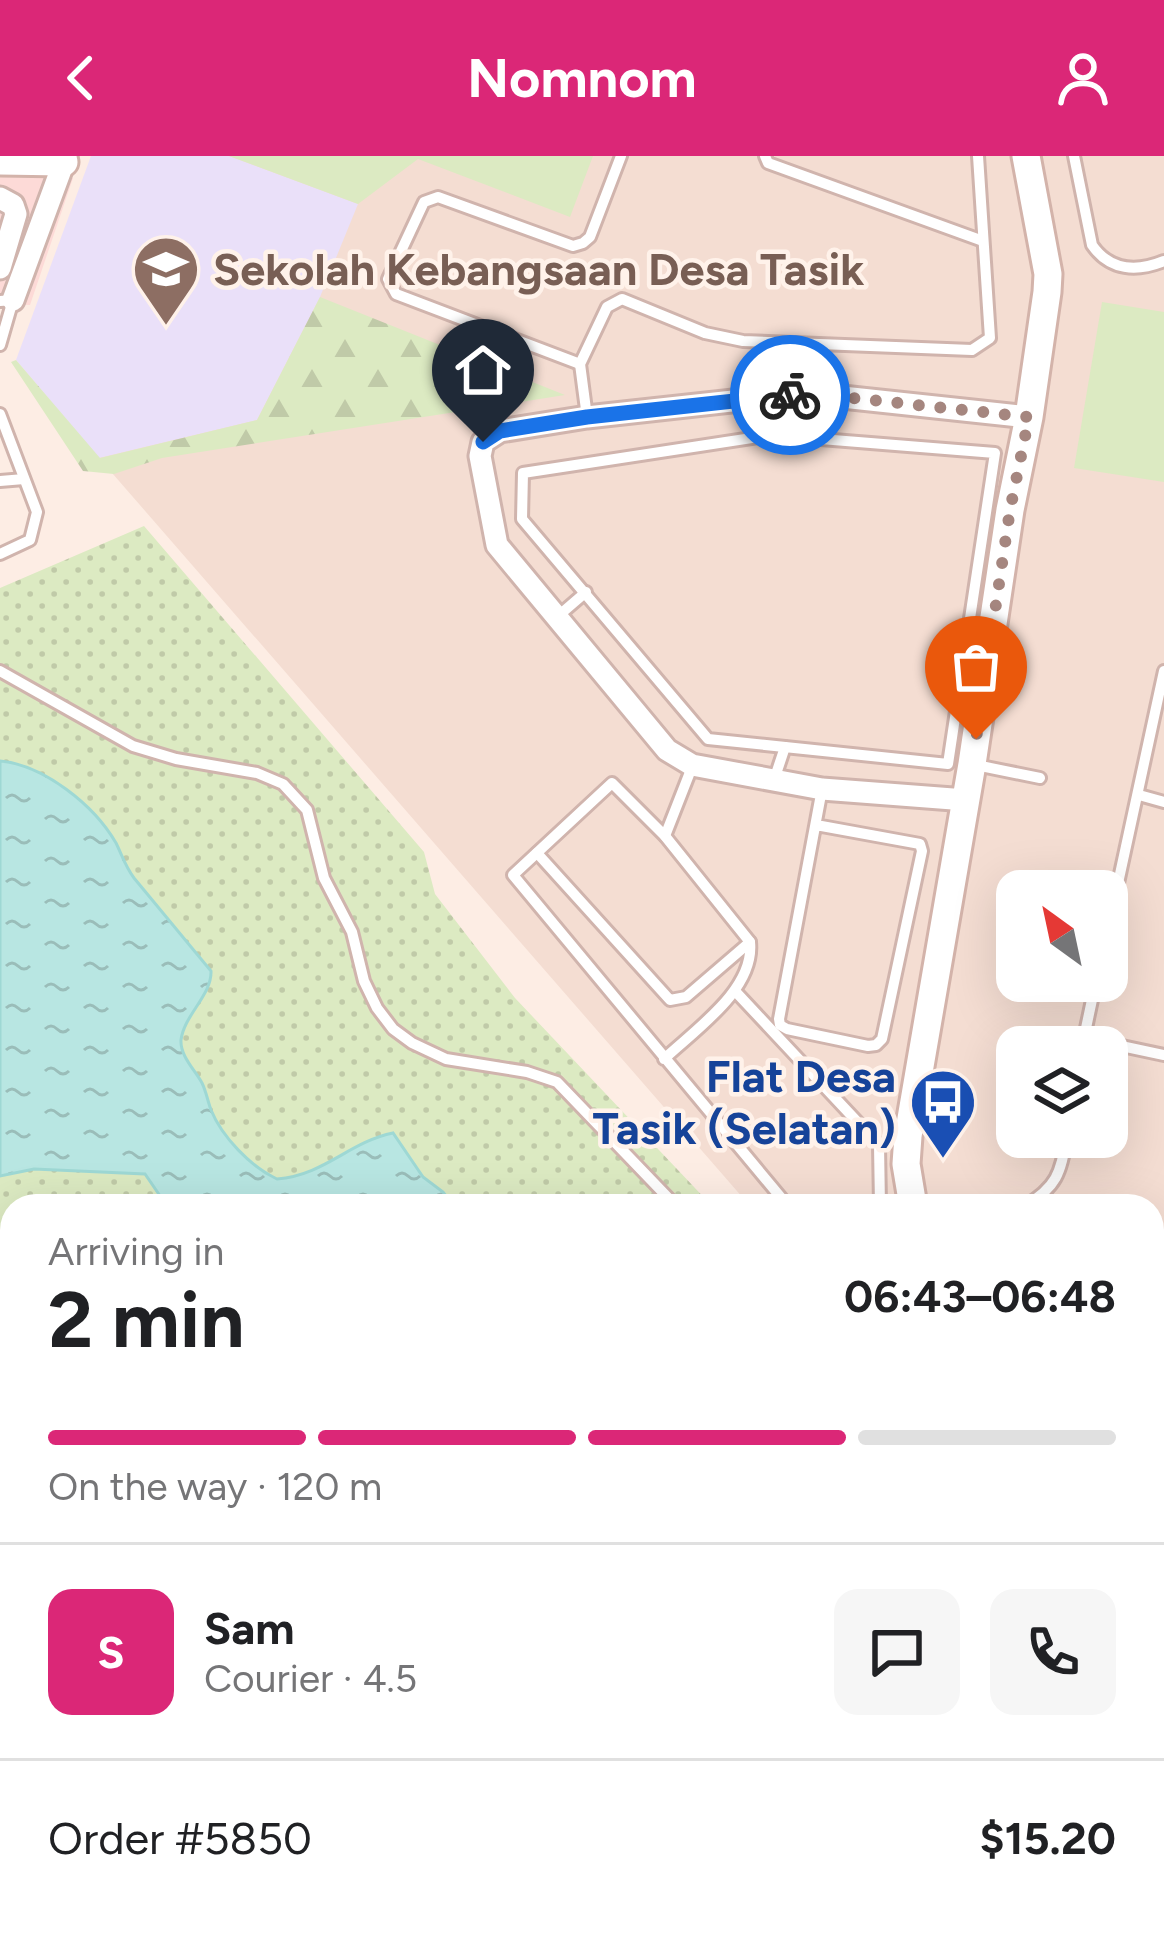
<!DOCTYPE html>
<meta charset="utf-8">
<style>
:root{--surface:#fff;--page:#f6f6f6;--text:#202124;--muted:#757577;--line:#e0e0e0;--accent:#db2777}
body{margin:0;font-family:Figtree,sans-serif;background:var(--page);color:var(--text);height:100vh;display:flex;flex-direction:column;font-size:45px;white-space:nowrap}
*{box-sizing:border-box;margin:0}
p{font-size:39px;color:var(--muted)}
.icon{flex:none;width:66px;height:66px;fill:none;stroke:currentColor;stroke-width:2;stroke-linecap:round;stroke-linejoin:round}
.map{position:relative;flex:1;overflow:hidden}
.sheet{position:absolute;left:0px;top:1038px;width:1164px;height:744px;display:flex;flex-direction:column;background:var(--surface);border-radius:36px 36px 0 0;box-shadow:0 12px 48px #0002}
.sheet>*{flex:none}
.needle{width:78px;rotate:327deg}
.fabs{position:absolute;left:996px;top:714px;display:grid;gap:24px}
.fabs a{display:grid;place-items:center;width:132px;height:132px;border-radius:24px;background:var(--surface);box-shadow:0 12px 48px #0002;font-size:60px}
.pin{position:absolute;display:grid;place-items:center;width:102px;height:102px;color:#fff;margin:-123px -51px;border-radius:50% 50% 50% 0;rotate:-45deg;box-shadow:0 0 12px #0007}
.pin .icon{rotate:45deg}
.courier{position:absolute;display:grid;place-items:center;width:120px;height:120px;margin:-60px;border:9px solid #1a73e8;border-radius:50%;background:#fff;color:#222;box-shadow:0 3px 15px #0007}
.headline em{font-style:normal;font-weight:700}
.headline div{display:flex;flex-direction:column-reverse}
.headline{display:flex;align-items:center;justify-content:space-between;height:204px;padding:0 48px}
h1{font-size:78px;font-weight:700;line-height:90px}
.bar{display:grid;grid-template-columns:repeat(4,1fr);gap:18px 12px;align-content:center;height:144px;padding:0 48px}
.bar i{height:15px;border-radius:9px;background:var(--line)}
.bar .selected{background:var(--accent)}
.bar p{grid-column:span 4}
.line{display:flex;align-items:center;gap:30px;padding:0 48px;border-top:3px solid var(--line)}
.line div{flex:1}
.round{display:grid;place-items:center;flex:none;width:126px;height:126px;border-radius:24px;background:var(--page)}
header{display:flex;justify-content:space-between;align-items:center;height:156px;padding:0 48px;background:var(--accent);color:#fff;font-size:54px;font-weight:700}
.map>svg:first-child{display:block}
.residential{fill:#f4ddd2;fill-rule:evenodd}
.commercial{fill:#fddad7}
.education{fill:#eae0f9}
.grass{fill:url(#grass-dots)}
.forest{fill:url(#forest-firs)}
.park{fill:#dceac2}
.water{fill:url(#water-ripples);stroke:#9ed8d4;stroke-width:3}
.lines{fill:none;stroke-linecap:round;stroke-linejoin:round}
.lane-casing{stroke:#d0b4ad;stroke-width:16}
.street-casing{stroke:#d0b4ad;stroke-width:27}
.secondary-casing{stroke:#d3b3aa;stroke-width:33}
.lane{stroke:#fff;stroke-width:10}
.street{stroke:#fff;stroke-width:21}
.secondary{stroke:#fff;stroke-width:27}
.done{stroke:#a5867f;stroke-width:12;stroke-dasharray:0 21.6}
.route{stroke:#1a73e8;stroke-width:15}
.labels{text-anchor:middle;stroke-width:9;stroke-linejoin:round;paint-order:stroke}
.education-label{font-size:45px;font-weight:bold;fill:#785e54;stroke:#fff2ea;text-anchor:start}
.transit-label{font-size:45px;font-weight:bold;fill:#164399;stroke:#fff2ea;text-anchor:end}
</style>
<header><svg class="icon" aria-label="back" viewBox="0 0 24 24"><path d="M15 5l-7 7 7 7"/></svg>Nomnom<svg class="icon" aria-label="person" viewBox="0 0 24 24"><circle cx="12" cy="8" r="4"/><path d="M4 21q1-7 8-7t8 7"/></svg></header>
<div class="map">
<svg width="1164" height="1782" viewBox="0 0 1164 1782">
<defs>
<pattern id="grass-dots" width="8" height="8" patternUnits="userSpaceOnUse" patternTransform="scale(3)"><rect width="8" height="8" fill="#dceac2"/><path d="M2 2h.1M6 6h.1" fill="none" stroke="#c0caa8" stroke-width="1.8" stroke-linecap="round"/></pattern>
<pattern id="forest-firs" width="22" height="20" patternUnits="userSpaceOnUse" patternTransform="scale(3)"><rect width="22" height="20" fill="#dceac2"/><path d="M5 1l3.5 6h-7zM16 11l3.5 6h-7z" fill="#c0caa8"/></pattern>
<pattern id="water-ripples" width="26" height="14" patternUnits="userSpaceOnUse" patternTransform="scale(3)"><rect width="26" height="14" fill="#b8e6e2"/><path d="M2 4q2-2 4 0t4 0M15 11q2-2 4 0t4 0" fill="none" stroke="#9abdb9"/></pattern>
</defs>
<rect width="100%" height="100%" fill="#fdede4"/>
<path class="residential" d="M94,0h1070v1094l-12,7v-51h-402l-651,-748zM1017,735h90v90h-90zM1017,891h90v90h-90z"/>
<g class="commercial">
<path d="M0,21l73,1 -43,127 -30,-1z"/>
<path d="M1152,1642l12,17v123h-529l4,-12h513z"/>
<path d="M495,1770h93l44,12h-142z"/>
</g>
<path class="education" d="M91,0h138l129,48 -38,93 -63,123 -158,38 -83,-98z"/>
<g class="grass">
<path d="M144,370l280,326 11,42 80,104 197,208h-258l-11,-14 -20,-15 -30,-44c-44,9 -66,42 -116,47 -25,-12 -53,-41 -65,-66 -5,-12 -6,-24 -12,-35 -7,-13 -21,-26 -19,-42 5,-24 32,-43 30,-66l-77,-93c-8,-11 -11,-24 -19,-34 -28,-37 -66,-78 -115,-83v-173z"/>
<path d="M34,1013l112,5 21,32h-155v707l-12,-8v-387l11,-6 -1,-21 -10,-51v-264z"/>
<path d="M32,1770h102l-4,12h-80z"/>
</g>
<path class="forest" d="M320,141l245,98 -403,63 -48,16 -31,-3 -72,-109 5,-2 84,98 157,-38z"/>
<g class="park">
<path d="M229,0h364l-23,61 -152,-58 -60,45z"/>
<path d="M1102,146l62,10v170l-90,-14z"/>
<path d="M134,1770h244l-5,12h-243z"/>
</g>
<path class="water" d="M0,605c44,4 94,44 116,82 6,12 9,23 18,35l77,93c1,24 -27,44 -30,69 -1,16 14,30 21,43 4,8 6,19 9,27 11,27 40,57 66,69 48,-4 72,-37 116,-46l30,44 20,15 11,14h-287l-22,-32 -111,-5 -34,7z"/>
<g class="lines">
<g class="lane-casing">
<g id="lane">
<path d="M765,0l3,7 215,78"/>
<path d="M1074,0l18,89c18,26 45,27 72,16"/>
<path d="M0,145l13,-1 -13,45"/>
<path d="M580,208l-184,-70 -8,-15 36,-77 14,-5 135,49 10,-3 7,-6 31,-81"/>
<path d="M0,258l37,98 -7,28 -30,14"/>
<path d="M587,261l-7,-53 27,-57 15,-8 83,34 38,8 229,9 18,-12 -12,-182"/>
<path d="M771,279l224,18 -47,311 -240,-25 -186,-220 1,-46z"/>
<path d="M0,325l24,-2"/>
<path d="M557,461l29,-25"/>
<path d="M0,515l133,75 43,13 81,14 26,11 24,26 17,68 28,54 12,49 13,27 16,21 19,14 34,16 81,13 30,10 119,124"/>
<path d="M976,609l64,13"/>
<path d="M774,624l11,-33"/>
<path d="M1139,639l25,7"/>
<path d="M816,669l104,19 2,7 -40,188 -6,6 -8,1 -81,-17 -7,-4 -1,-6 43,-230"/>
<path d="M665,680l27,-69"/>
<path d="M537,697l133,147 16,-3 64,-55"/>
<path d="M1107,778l57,-263"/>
<path d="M735,835l144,154 1,61"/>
<path d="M1084,882l80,17"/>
<path d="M1082,891l14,-66"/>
<path d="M664,903c32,-30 91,-70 86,-117l-85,-106 -53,-53 -99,92 275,331"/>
<path d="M1025,1050c33,-20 35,-33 42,-69"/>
<path d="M1152,1116l12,-8"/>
<path d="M0,1566l12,16"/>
<path d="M1152,1657l12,14"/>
<path d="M535,1770l31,12"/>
<path d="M842,1770l22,8"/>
<path d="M923,1782l4,-12"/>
</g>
</g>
<g class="street-casing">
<g id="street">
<path d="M0,42l13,7 3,9 -16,54"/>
<path d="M13,144l53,-144"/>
<path d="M966,644l-144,-11 -130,-24 -25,-15 -170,-205 -17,-89 3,-14 17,-11 87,-14 218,-24 224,24"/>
<path d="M1152,1278l12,-5"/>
<path d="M1152,1455l12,1"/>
<path d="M1152,1540l12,6"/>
</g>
</g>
<g class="secondary-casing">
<g id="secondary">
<path d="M0,5l64,1"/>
<path d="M913,1050l-7,-42 2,-28 64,-372 38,-254 19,-93 18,-125 1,-18 -22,-118"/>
<path d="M825,1782l5,-12"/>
</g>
</g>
<use href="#lane" class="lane"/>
<use href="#street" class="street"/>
<use href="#secondary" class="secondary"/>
</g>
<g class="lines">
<path class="done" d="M790,239l16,-2 223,24 -19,93 -34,229"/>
<path class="route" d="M483,286l17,-11 87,-14 203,-22"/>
</g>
<defs>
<g id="school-pin" transform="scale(3.45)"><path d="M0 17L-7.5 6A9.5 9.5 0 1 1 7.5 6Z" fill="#8d6e63" stroke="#fff2ea"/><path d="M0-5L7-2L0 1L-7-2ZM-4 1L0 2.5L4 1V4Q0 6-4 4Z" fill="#fff"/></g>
<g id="bus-pin" transform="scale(3.45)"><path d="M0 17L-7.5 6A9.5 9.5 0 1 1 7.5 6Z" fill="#1a4fb4" stroke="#fff2ea"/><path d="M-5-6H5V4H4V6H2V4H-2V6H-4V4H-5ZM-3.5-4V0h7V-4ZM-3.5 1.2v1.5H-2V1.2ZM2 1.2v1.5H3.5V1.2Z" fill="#fff"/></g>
</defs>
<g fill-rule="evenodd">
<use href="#school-pin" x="166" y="113"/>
<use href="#bus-pin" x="943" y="946"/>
</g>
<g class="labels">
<g class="education-label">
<text x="213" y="129">Sekolah Kebangsaan Desa Tasik</text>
</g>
<g class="transit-label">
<text x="896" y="936">Flat Desa<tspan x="896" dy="52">Tasik (Selatan)</tspan></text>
</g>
</g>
</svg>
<div class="fabs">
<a><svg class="needle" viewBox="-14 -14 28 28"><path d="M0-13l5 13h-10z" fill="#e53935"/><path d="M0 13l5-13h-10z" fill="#757577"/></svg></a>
<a><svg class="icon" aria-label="layers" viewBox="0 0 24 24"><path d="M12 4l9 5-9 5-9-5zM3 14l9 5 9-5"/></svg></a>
</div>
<div class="pin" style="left:976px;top:583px;background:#ea580c"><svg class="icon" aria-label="bag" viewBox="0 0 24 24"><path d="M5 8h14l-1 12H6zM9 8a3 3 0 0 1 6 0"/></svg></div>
<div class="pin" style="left:483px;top:286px;background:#1f2937"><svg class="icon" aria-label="home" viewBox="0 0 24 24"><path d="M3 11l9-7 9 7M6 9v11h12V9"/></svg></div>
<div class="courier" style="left:790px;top:239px"><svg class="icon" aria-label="bike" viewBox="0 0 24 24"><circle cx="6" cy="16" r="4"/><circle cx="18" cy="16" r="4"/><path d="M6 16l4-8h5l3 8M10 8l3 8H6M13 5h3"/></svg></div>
<section class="sheet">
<div class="headline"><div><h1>2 min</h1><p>Arriving in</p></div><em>06:43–06:48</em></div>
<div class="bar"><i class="selected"></i><i class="selected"></i><i class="selected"></i><i></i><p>On the way · 120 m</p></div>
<div class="line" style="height:216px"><b class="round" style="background:var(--accent);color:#fff">S</b><div><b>Sam</b><p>Courier · 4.5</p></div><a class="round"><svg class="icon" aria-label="chat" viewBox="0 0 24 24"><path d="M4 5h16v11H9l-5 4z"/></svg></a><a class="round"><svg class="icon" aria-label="phone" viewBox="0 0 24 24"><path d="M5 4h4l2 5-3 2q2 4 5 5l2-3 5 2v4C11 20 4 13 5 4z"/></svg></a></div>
<div class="line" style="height:156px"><div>Order #5850</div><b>$15.20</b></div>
</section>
</div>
